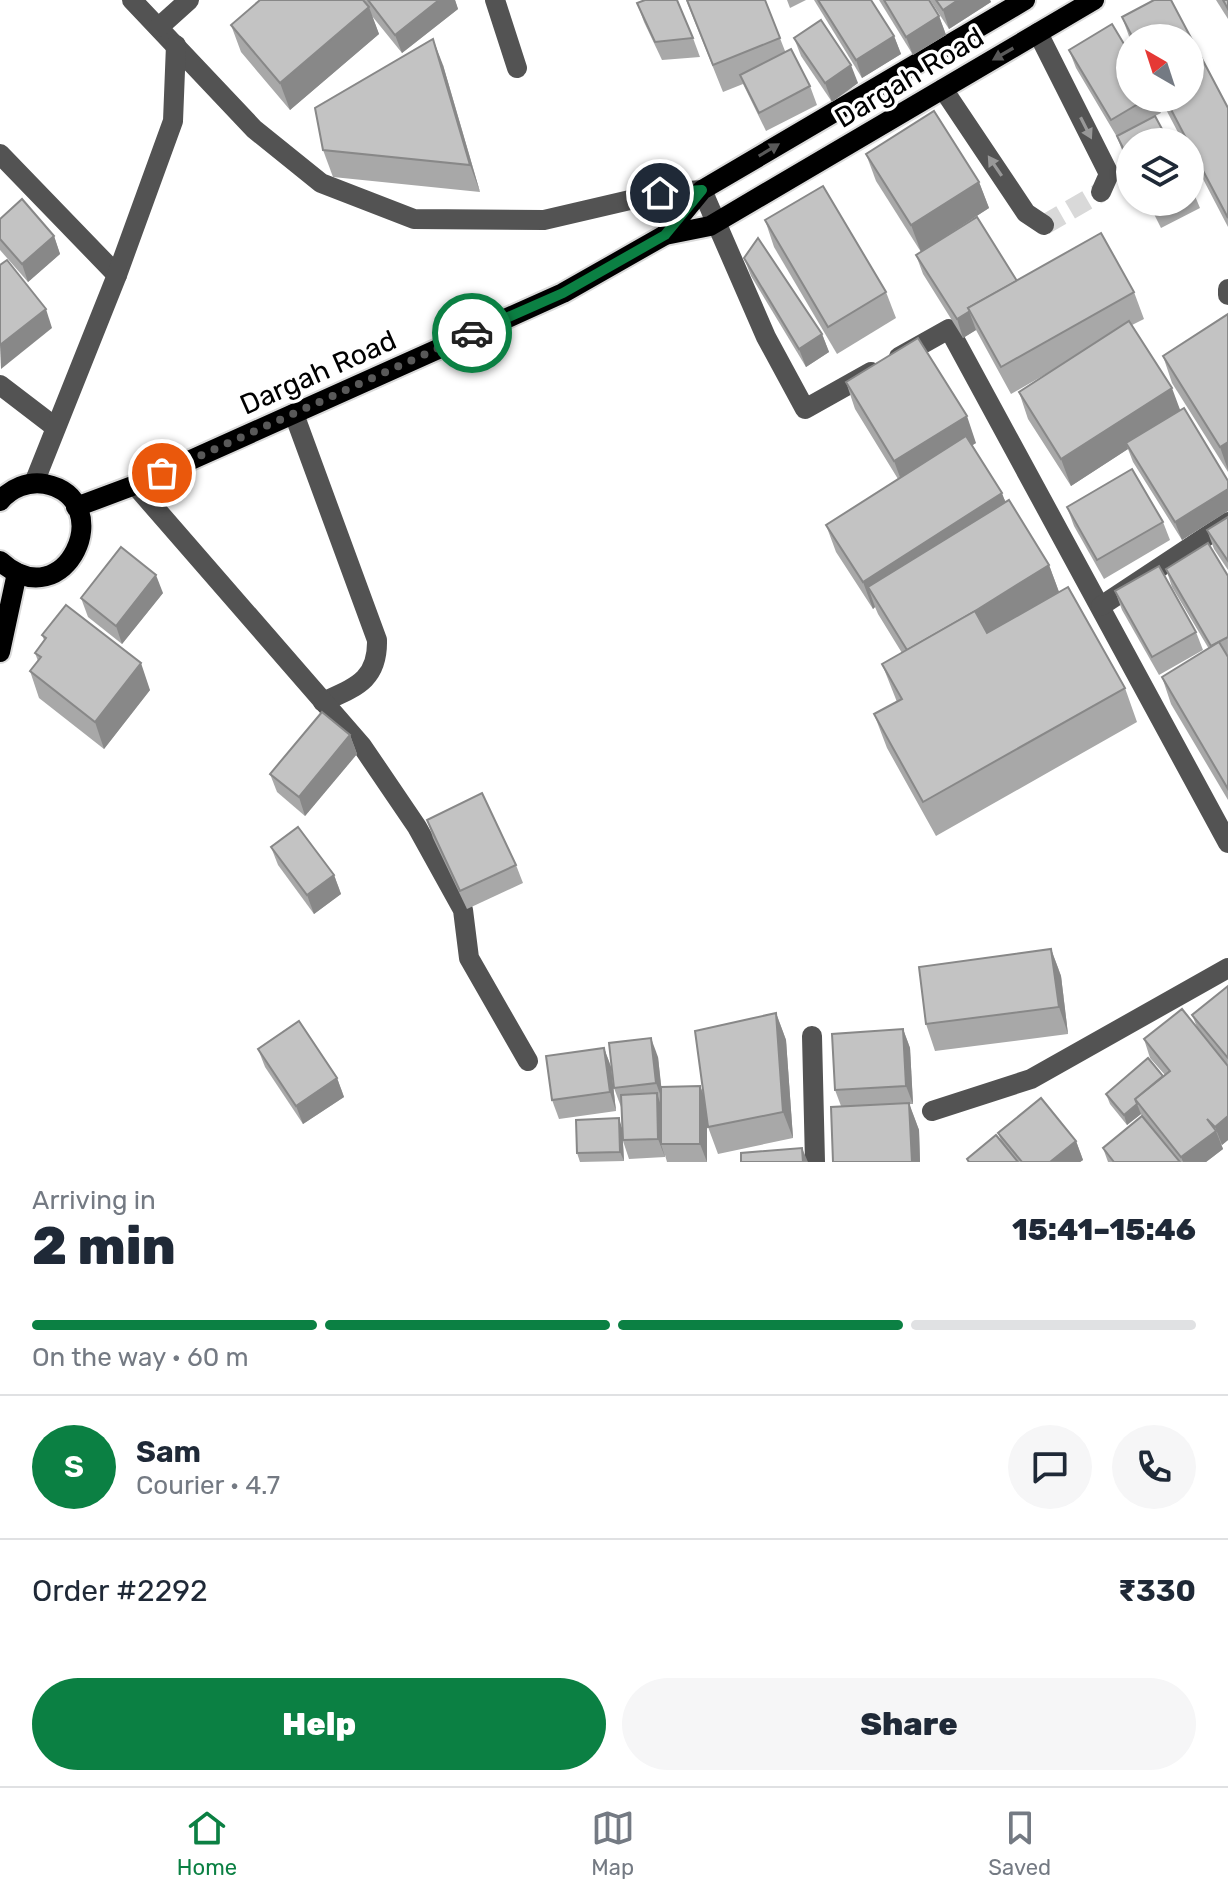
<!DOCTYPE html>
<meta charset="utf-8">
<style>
:root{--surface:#fff;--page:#f6f6f7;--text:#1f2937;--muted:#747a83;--line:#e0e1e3;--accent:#0b8043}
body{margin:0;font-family:Rubik,sans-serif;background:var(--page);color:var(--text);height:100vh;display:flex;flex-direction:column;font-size:30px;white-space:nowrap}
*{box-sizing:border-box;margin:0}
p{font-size:26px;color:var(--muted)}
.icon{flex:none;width:44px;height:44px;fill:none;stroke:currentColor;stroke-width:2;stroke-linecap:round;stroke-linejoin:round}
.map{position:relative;height:1162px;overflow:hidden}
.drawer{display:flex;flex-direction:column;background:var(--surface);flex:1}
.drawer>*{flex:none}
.needle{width:52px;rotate:321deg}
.buttons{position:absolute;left:1116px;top:24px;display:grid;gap:16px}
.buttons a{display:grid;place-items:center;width:88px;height:88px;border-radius:50%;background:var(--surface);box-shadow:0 2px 6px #0004;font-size:40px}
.pin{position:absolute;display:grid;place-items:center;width:68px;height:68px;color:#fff;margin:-34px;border:4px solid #fff;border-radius:50%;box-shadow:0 2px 8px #0007}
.courier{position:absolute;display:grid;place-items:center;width:80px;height:80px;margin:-40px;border:6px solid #0b8043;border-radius:50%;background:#fff;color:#222;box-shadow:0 2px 10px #0007}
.summary em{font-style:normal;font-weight:800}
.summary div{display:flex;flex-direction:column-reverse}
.summary{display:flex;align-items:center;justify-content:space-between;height:136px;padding:0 32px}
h1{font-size:52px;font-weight:800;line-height:60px}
.bar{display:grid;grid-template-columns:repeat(4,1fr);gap:12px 8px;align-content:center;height:96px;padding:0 32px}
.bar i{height:10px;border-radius:6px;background:var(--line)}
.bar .on{background:var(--accent)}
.bar p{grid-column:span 4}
.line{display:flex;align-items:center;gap:20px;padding:0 32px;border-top:2px solid var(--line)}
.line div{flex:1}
.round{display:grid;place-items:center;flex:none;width:84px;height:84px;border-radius:42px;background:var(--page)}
.primary-button{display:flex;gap:16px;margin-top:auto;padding:16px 32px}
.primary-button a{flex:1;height:92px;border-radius:48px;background:var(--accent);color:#fff;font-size:32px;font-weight:800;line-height:92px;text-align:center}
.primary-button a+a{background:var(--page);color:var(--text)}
.tab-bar{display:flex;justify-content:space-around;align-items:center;height:112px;border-top:2px solid var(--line);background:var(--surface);font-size:22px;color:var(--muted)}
.tab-bar a{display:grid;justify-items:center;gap:4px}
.tab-bar .on{color:var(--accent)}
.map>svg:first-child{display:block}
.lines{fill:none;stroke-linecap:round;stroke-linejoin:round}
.minor-tunnel{stroke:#d9d9d9;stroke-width:20;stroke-dasharray:20 10;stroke-linecap:butt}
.major-casing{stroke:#dbdbdb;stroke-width:24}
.minor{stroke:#535353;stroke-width:20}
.major{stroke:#000;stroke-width:20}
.wall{fill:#a8a8a8}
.shaded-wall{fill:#888}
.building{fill:#c3c3c3;stroke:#888;stroke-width:2}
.oneway{fill:#595959}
.oneway2{fill:#989898}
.done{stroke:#595959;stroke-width:8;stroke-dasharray:0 14.4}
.route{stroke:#0b8043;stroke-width:10}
.labels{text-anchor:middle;stroke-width:7;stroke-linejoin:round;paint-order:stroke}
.street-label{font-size:28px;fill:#000;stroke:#fff}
</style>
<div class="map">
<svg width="1228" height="1162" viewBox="0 0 1228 1162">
<rect width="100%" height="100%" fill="#fff"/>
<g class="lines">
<path class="minor-tunnel" d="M1044,225l57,-33"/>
<g class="major-casing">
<g id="major">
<path d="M665,235l37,-45 323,-190"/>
<path d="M0,501c11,-13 28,-20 45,-17 75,15 21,137 -45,77"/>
<path d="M76,507l59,-22 428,-192 102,-58 45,-9 384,-226"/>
<path d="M0,652l17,-79"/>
</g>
</g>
<g class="minor">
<path d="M132,0l122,129 67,54 93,36 130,1 116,-27 42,-3 64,147 39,72 66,-37"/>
<path d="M495,0l22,68"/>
<path d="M159,27l30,-27"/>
<path d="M1038,33l71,141 -8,18"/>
<path d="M943,89l83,124 18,12"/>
<path d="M0,154l117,121"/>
<path d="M1228,289v6"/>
<path d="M899,357l50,-28 279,514"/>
<path d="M0,385l55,42"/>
<path d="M294,414l83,226c1,40 -21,47 -54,62"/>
<path d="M34,483l83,-208 56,-154 3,-76"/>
<path d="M135,485l227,261 55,81 46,83 6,48 59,103"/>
<path d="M1101,606l127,-84"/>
<path d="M812,1036l3,126"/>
<path d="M932,1111l99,-32 197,-111"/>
</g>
<use href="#major" class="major"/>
</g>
<g class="wall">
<path d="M260,0h195l3,9 -56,44 -30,-37 7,18 -89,76 -49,-58 -10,-27z"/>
<path d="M686,0h79l20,51 25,35 7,19 -51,26 -23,-47 -20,8z"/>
<path d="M787,0h19l-16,8z"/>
<path d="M814,0h57l23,36 7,18 -39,24z"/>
<path d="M879,0h50l10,16 7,19 -33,20z"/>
<path d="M930,0h60l1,2 -42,27z"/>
<path d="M1154,0h17l57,108v119l-38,-73v-12h-7l-23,-44h30v-60l-60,1 -8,-22z"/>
<path d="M1216,0h12v19z"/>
<path d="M637,3l56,35 7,19 -38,3 -18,-38z"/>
<path d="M794,38l64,45 -26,19 -31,-46z"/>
<path d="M1069,50l61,48h25l6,15 -6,3 -25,26v26l-6,-13 -7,-18 -41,-69z"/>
<path d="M443,65l37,127 -147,-15 -10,-27z"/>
<path d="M866,154l113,28 10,26 -68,44 -45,-71z"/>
<path d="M1190,184l10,24 -39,20 -13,-26h42z"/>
<path d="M0,219l54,17 6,18 -32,28 -28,-32z"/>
<path d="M765,220l121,72 10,26 -59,36 -63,-107z"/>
<path d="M916,255l101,26 117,11 10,27 -12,6 48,85 48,71v30l-46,29 -49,-78 -5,-13 -57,37 -43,-67 -9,-27 39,-25 -47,27 -35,-64 -13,8 -40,-64z"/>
<path d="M744,258l78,76 7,18 -23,15 -55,-91z"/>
<path d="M1228,314v158l-56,-89 -9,-27z"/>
<path d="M846,382l130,61 -4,2 34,57 43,63 10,27 66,96 12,34 -201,114 -49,-88 -13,-34 23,-12 -15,-38 20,-11 -24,-39 -3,-7 -2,2 -37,-57 -10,-27 72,-46 -43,-70z"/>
<path d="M1067,507l96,15 7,18 -66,39 -30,-53z"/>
<path d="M1228,517v53l-14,-21 -7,-19z"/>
<path d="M1166,569l62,7v224l-57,-96 -9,-27 47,-28 -37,-62z"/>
<path d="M1115,591l81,41 7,18 -44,25 -37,-65z"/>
<path d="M163,593l-41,51 -34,-27 -7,-19z"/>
<path d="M42,635l108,55 -46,59 -65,-51 -9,-27 8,-10 -3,-8 9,-13z"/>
<path d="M350,735l7,19 -52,62 -28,-24 -7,-18z"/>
<path d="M427,820l89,45 7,18 -56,26 -34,-71z"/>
<path d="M271,847l63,28 7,19 -27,20 -36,-49z"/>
<path d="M1051,949l10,27 7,58 -133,17 -9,-27z"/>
<path d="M1228,986v154l-6,5 -1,-1 2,5 -17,13h-98l-5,-14 39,-31 -1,-3 -14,11 -17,-21 -4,-10 59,-19 -15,-17 -6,-19 53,-12 -5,-12z"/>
<path d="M776,1013l10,27 7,98 -75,16 -10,-27 -1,-6v41h-40l-2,-7v2l-36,2 -6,-18 1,20 -44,1 -3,-9 45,-26 -1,-20 -7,-19 44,-31 3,30 39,-1 4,8z"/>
<path d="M903,1029l7,19 3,56h-4l10,26 1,32h-87l8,-56 -6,-16z"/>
<path d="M604,1048l7,19 5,44 -57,8 -7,-19z"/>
<path d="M258,1049l79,29 7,19 -41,27 -38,-57z"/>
<path d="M998,1133l78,8 7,19 -3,2h-112l-1,-3 35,-16z"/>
</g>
<g class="shaded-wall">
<path d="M439,0h16l3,9 -56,44 -7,-18z"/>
<path d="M958,0h32l1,2 -42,27 -6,-19z"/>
<path d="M369,7l10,27 -89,76 -10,-27z"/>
<path d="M939,16l7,19 -33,20 -7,-18z"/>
<path d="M894,36l7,18 -39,24 -6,-18z"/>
<path d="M433,39l10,26 37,127 -10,-27z"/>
<path d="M851,65l7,18 -26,19 -7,-19z"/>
<path d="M979,182l10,26 -68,44 -10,-27z"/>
<path d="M54,236l6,18 -32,28 -6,-18z"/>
<path d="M46,309l6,19 -51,41 -1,-24z"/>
<path d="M969,311l7,19 -13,8 -6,-19z"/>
<path d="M822,334l7,18 -23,15 -7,-18z"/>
<path d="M1172,388l10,27 -56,28 2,6 -57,37 -10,-27z"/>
<path d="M967,416l9,27 -72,45 -10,-27z"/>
<path d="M1228,442v28l-8,-23z"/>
<path d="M1228,489v22l-46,29 -7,-18z"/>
<path d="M1002,493l10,27 -144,67 7,20 -2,2 -10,-27z"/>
<path d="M1049,565l10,27 -141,87 -9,-27z"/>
<path d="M156,575l7,18 -41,51 -6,-18z"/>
<path d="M141,663l9,27 -46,59 -9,-27z"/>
<path d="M350,735l7,19 -52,62 -6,-19z"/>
<path d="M334,875l7,19 -27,20 -7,-19z"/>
<path d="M1051,949l10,27 7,58 -9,-27z"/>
<path d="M776,1013l10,27 7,98 -10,-26z"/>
<path d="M903,1029l7,19 3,56 -7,-18z"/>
<path d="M651,1038l7,19 5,45 -7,-19z"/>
<path d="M604,1048l7,19 5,44 -6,-19z"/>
<path d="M337,1078l7,19 -41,27 -7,-18z"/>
<path d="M700,1086l7,18v58l-7,-18z"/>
<path d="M657,1093l6,19 -2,32 4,13 -7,-18z"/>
<path d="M909,1103l10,27 1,32h-8z"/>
<path d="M1137,1104l4,10 -14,11 -3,-10z"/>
<path d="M1228,1116v24l-6,5 -7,-18z"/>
<path d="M619,1118l3,10 2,33 -4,-9z"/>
<path d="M1216,1131l7,18 -17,13h-23l-2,-5z"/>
<path d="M1076,1141l7,19 -3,2h-30z"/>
<path d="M802,1148l6,14h-5z"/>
</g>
<g class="building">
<path d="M260,0h103l6,7 -89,76 -49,-58z"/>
<path d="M368,0h71l-44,35z"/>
<path d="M645,0h32l16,38 -38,4 -18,-39z"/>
<path d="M687,0h78l15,38 -67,27z"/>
<path d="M818,0h53l23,36 -38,24z"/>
<path d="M884,0h45l10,16 -33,21z"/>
<path d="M936,0h22l-15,10z"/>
<path d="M1154,0h17l57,108v110l-38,-72v-4h-2l-23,-44h25v-60h-57l-11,-21z"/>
<path d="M1223,0h5v9z"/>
<path d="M821,20l30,45 -26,18 -31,-45z"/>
<path d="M1112,24l18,30v44h18l-37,22 -42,-70z"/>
<path d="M433,39l37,126 -147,-15 -8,-42z"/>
<path d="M791,49l19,37 -51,27 -19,-38z"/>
<path d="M934,111l45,71 -68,43 -45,-71z"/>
<path d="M1155,116l14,26h-39v20l-13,-26z"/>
<path d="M823,186l63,106 -58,35 -63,-107z"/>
<path d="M22,199l32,37 -32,28 -22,-25v-20z"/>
<path d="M1150,202h18l-14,7z"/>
<path d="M977,217l40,64 -49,27 2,3 -13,8 -41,-64z"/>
<path d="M1101,233l33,59 -133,75 -33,-59z"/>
<path d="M758,238l64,96 -23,15 -55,-91z"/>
<path d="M7,260l39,49 -46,36v-80z"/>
<path d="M1228,314v128l-8,5 -57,-91z"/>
<path d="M1129,321l43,67 -111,71 -42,-67z"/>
<path d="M918,338l49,78 -73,45 -48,-79z"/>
<path d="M1184,408l44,73v8l-53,33 -49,-79z"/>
<path d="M966,436l36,57 -139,89 -37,-57z"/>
<path d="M1132,469l31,53 -66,38 -30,-53z"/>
<path d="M1009,500l40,65 -74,46 -68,39 -39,-63z"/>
<path d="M1228,517v44l-21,-31z"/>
<path d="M1208,543l20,33v61l-17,9 -45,-77z"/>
<path d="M121,547l35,28 -40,51 -35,-28z"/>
<path d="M1159,566l37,66 -44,25 -37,-66z"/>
<path d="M1068,587l57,101 -202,114 -49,-88 28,-15 -20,-35 93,-53 12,22z"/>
<path d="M66,605l75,58 -46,59 -65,-51 11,-14 -6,-4 11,-15 -4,-3z"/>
<path d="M1219,642l9,15v132l-66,-112z"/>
<path d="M322,712l28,23 -51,62 -29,-23z"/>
<path d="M482,793l34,72 -56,26 -33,-71z"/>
<path d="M298,827l36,48 -27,20 -36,-48z"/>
<path d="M1051,949l8,58 -133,17 -7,-57z"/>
<path d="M1228,986v72l-36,-43z"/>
<path d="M1182,1009l46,57v50l-13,11 -8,-8 9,12 -35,26 -46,-58 35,-28 -26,-32z"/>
<path d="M776,1013l7,99 -75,15 -13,-96z"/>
<path d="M299,1021l38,57 -41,28 -38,-57z"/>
<path d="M903,1029l3,57 -71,4 -3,-56z"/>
<path d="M651,1038l5,45 -42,5 -5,-45z"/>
<path d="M604,1048l6,44 -58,8 -6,-44z"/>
<path d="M1148,1058l15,18 -28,23 2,5 -13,11 -18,-21z"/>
<path d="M700,1086v58h-39v-57z"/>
<path d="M657,1093l1,46 -35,1 -2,-45z"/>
<path d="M1041,1098l35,43 -26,21h-28l-24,-29z"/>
<path d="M909,1103l3,59h-79l-2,-55z"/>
<path d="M1142,1116l38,46h-66l-11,-14z"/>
<path d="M619,1118l1,34 -43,1 -1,-33z"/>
<path d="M996,1135l22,27h-49l-2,-3z"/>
<path d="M802,1148l1,14h-62v-9z"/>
</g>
<defs><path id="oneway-solid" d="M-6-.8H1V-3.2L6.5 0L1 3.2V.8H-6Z" transform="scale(2)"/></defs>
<g class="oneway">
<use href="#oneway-solid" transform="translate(1003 54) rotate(150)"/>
<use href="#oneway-solid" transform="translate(769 150) rotate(-31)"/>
</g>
<g class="oneway2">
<use href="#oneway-solid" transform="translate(1086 128) rotate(63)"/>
<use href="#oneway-solid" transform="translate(995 166) rotate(-124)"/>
</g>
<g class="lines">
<path class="done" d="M162,473l310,-140"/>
<path class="route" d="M472,333l91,-40 102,-58 37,-45 -42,3"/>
</g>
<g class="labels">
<g class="street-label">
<text transform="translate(909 77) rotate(-31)" y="10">Dargah Road</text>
<text transform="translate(318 372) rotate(-24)" y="10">Dargah Road</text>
</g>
</g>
</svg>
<div class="buttons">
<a><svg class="needle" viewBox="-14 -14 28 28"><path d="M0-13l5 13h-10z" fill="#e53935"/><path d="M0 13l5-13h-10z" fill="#747a83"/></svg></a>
<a><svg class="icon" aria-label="layers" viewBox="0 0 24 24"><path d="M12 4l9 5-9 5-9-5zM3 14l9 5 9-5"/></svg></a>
</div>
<div class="pin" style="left:162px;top:473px;background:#ea580c"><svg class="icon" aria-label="bag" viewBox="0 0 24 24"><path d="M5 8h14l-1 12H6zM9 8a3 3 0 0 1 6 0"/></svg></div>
<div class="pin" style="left:660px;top:193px;background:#1f2937"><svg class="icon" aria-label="home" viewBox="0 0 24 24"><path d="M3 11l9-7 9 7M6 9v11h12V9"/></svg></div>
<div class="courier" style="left:472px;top:333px"><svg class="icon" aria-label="car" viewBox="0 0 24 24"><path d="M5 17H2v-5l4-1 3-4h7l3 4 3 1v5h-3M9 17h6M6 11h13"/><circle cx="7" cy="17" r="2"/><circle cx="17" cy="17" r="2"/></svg></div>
</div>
<section class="drawer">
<div class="summary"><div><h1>2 min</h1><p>Arriving in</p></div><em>15:41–15:46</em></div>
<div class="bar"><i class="on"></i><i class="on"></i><i class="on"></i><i></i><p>On the way · 60 m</p></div>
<div class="line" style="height:144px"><b class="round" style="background:var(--accent);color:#fff">S</b><div><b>Sam</b><p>Courier · 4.7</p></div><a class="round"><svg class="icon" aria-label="chat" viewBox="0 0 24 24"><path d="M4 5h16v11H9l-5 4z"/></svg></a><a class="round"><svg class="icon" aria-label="phone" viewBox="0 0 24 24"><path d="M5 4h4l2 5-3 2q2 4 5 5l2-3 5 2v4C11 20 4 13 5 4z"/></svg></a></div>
<div class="line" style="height:104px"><div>Order #2292</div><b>₹330</b></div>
<div class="primary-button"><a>Help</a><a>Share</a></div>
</section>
<nav class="tab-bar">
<a class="on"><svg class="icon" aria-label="home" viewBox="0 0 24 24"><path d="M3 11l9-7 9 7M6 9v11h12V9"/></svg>Home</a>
<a><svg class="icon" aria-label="map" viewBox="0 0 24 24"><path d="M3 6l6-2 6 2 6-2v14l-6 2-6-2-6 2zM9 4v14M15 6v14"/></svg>Map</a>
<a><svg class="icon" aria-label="saved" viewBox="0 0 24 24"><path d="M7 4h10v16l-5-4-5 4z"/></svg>Saved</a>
</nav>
